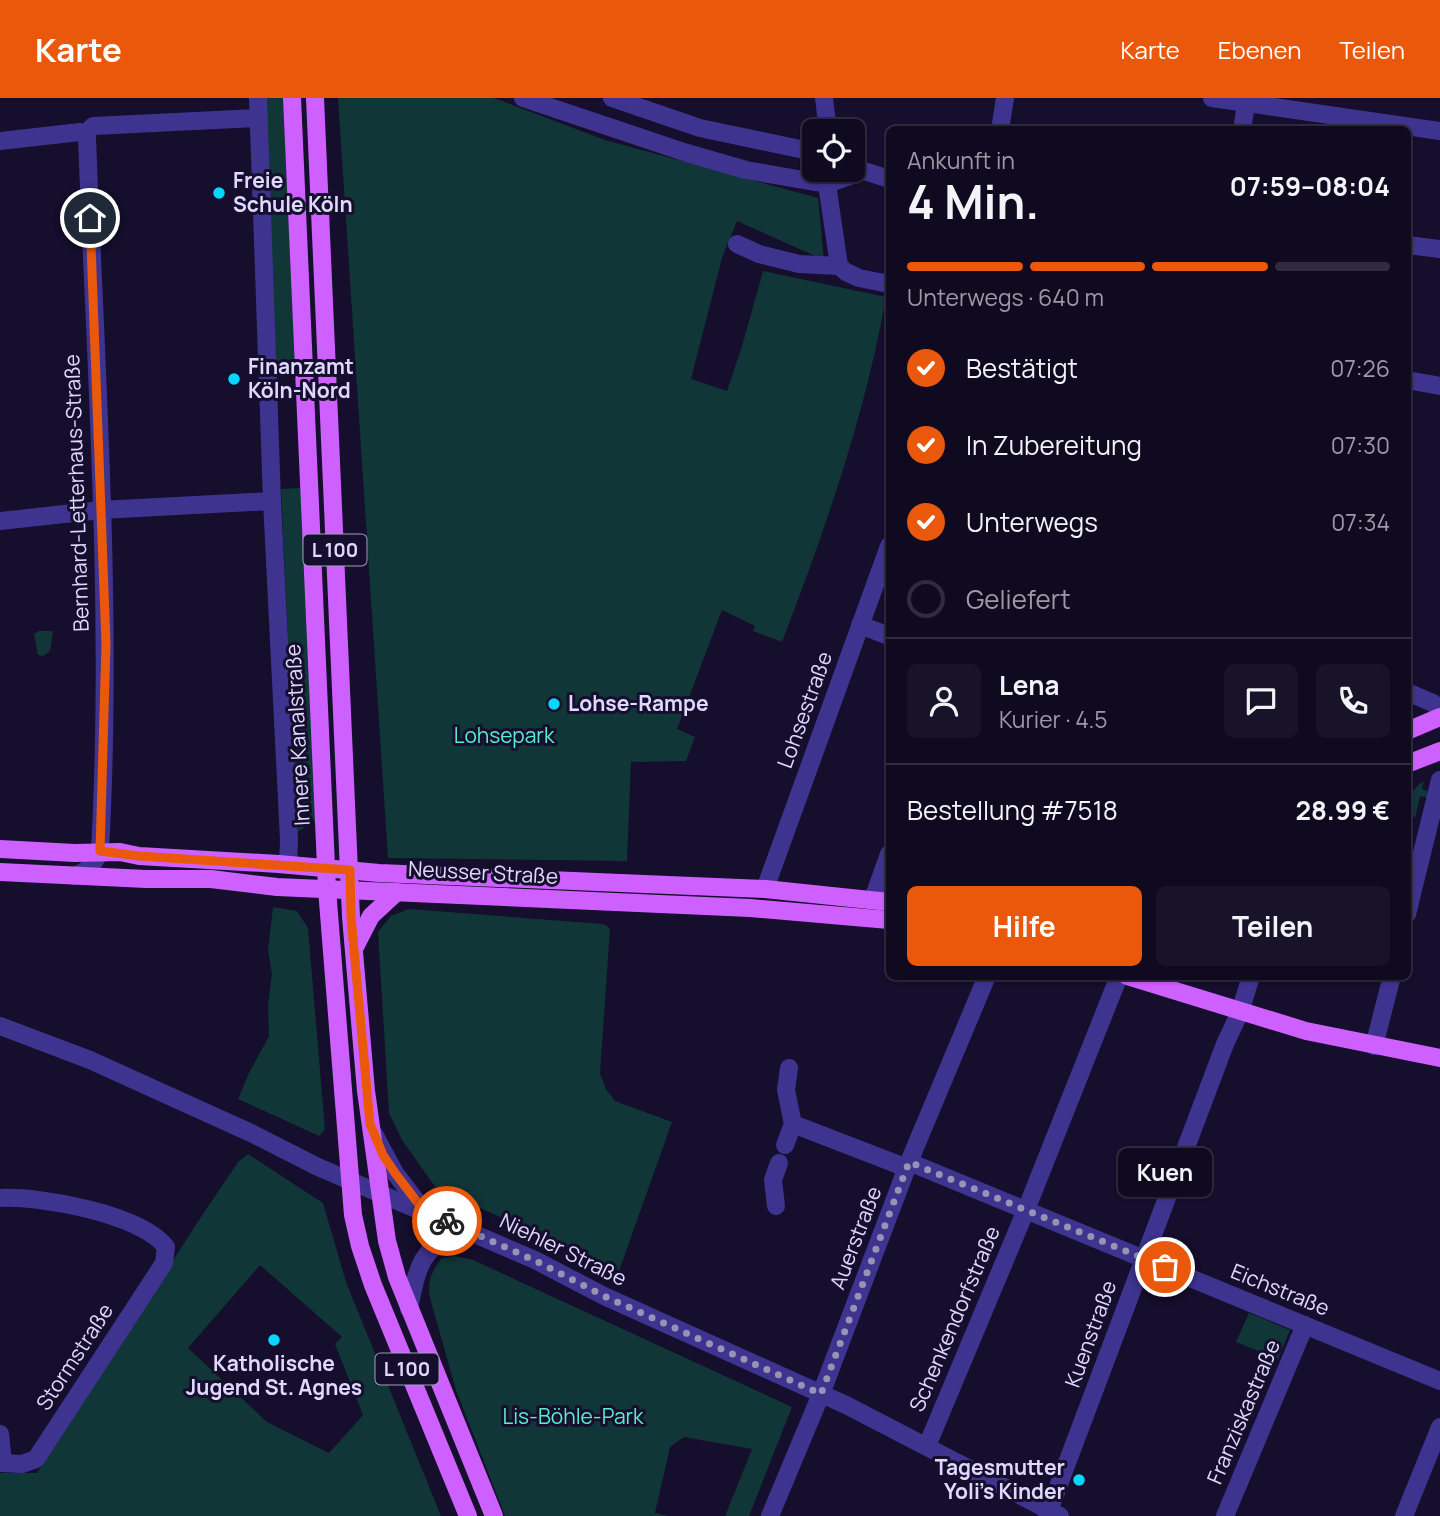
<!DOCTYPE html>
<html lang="de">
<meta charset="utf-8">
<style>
:root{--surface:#100a21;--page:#19132a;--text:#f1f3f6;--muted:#9c9aa5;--line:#302b3f;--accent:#ea580c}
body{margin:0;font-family:Manrope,sans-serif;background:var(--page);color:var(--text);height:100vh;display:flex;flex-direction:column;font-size:26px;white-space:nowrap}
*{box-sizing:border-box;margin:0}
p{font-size:23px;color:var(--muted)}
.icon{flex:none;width:38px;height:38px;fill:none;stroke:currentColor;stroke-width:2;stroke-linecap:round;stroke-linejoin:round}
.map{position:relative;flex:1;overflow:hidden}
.drawer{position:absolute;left:886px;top:28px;width:525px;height:854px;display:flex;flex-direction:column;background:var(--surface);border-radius:10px;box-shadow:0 2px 5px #0004,0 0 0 2px var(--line)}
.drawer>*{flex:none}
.tools{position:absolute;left:802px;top:21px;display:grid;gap:14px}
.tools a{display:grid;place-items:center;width:63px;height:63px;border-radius:10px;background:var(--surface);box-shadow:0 2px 5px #0004,0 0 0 2px var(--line);font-size:35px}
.pin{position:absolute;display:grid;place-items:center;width:60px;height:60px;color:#fff;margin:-30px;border:4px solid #fff;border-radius:50%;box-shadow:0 2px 7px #0007}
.courier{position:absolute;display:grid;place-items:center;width:70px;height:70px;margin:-35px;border:5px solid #ea580c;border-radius:50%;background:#fff;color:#222;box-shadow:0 2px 9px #0007}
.bubble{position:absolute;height:49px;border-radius:10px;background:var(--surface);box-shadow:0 2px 5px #0004,0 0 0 2px var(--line);font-size:23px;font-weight:700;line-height:49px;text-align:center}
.head em{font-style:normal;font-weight:700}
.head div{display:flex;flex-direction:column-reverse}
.head{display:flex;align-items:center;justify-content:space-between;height:119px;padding:0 21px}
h1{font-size:46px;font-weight:700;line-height:52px}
.bar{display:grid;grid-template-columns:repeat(4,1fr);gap:10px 7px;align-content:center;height:84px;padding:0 21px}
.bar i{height:9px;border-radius:5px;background:var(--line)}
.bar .current{background:var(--accent)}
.bar p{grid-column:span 4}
.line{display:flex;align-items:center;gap:18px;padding:0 21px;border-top:2px solid var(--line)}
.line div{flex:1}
.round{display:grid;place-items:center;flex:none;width:74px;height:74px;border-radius:10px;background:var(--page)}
ol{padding:0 21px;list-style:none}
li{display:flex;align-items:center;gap:21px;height:77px}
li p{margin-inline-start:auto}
li .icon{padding:7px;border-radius:50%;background:var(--accent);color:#fff;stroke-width:4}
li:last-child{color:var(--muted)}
li i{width:38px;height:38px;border:4px solid var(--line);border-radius:50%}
.button{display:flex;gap:14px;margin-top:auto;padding:14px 21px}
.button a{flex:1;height:80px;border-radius:10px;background:var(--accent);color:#fff;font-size:28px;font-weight:700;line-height:80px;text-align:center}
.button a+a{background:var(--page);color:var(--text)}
header{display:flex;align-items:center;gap:42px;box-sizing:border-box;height:98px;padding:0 35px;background:var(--accent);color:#fff}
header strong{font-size:33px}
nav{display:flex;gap:38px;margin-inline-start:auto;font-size:24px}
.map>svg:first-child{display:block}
.green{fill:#103637;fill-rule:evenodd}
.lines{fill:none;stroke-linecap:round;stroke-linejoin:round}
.minor{stroke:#3e3490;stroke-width:18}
.major{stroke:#ce60ff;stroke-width:18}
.done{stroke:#9992b5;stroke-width:7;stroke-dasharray:0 12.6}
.route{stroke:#ea580c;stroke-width:9}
.poi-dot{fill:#05d6ff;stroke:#150e2c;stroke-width:2.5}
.labels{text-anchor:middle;stroke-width:6;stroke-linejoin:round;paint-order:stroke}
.shield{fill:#150e2c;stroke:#a39cc0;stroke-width:2}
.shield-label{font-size:19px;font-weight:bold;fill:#e0d9ff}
.poi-label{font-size:21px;font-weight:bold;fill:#e0d9ff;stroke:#150e2c;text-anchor:start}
.street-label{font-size:21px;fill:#e0d9ff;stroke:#150e2c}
.park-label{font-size:21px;fill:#58ecd1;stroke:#150e2c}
</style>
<header>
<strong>Karte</strong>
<nav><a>Karte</a><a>Ebenen</a><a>Teilen</a></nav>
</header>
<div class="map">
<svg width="1440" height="1418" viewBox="0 0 1440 1418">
<rect width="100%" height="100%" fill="#150e2c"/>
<g class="green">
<path d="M264,0h19l12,267 -19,1z"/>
<path d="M338,0h156l111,42 213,58 6,62 -87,-39 -15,37 -31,121 36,12 15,-45 21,-75 123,26c-21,119 -61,233 -104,345l-29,-11 2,-5 -33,-16 -45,119 18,8 -9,24 -55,1 -4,99 -239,-3z"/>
<path d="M301,390l15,337 -21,-37 -14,-299z"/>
<path d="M39,533h14l-3,20 -7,5 -5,-1 -4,-21z"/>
<path d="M1424,683l-2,8 8,3 -1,6 -9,-2 -5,22 -6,-7c-1,-13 4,-24 15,-30z"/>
<path d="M295,699l15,28 -13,7z"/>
<path d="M273,809l24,4 11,17 17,202 -6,6 -81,-37 11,-26 20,-37 -1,-31 4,-31 -4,-24z"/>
<path d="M409,811l194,15 7,4 -10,146 6,15 9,12 57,21 -53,149 -183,-83 -34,-48 -13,-27 -11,-181 13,-16z"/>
<path d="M248,1056l75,49 23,79 95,234h-441v-43h37l160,-250 41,-61zM260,1167l82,72 -7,7 28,71 -34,38 -62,-31 -79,-74z"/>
<path d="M455,1158l18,4 319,147 -43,109h-24l27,-67 -68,-12 -14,10 -15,66 13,3h-163l-49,-126 -26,-92c-3,-17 1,-26 12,-40z"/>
<path d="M1249,1215l41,17 -12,29 -42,-17z"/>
</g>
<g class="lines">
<g class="minor">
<path d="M258,0l14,403 17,339 -1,25"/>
<path d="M523,0l164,55 59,17 81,14 34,-12"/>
<path d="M612,0l88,30 114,24"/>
<path d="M824,0l4,33"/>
<path d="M1212,0l228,33"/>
<path d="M1000,32l5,-32"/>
<path d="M1242,32l5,-32"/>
<path d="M0,43l80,-9 5,2 8,-8 165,-8"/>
<path d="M852,69l37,12"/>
<path d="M828,72l-1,14 12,82"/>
<path d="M737,146l22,10 40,10 40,2 7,6 13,6 30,6"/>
<path d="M1407,147l33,4"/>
<path d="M1407,282l33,6"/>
<path d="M0,423l101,-11 171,-9"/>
<path d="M860,527l29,11"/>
<path d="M1407,594l26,11 7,7"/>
<path d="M74,778c14,-5 20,-12 26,-25 13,-237 -4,-476 -13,-713l-2,-4"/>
<path d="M765,791l124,-343"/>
<path d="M873,801l16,-45"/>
<path d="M1407,816l33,-134"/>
<path d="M0,928l90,34 161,73 67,34 217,93 69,36 242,109 214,111"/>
<path d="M1374,948l18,-70"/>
<path d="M789,970l-3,22 7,34 114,44"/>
<path d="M374,1036l21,39 28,37"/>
<path d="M785,1047l8,-21"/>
<path d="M909,1064l531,219"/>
<path d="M0,1100c41,-2 141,16 166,49l-2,16 -128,196 -14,5 -22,-1"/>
<path d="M776,1108l-3,-26 6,-17"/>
<path d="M409,1211c9,-45 11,-57 51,-82"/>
<path d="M0,1336l3,29"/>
<path d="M927,1348l99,-236 93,-234"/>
<path d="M770,1418l51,-122 88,-232 78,-186"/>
<path d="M1047,1418l178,-472 15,-32 11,-36"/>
<path d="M1225,1418l80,-191"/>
<path d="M1404,1418l36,-89"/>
</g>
<g class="major">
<path d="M292,0l35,791 26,326 7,31 13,39 95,231"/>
<path d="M315,0l36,819 15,174 21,150 10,36 97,239"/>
<path d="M1407,633l33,-14"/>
<path d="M1407,666l33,-13"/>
<path d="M0,751l75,4 45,-1 19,4 140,8 100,9 386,16 124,13"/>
<path d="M0,774l146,7h65l66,8 473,21 139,12"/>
<path d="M354,851l17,-33 26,-24"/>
<path d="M1127,878l179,55 134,27"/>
</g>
</g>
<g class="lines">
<path class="done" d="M447,1123l89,40 68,35 217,98 88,-232 256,105"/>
<path class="route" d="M90,120l16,426 -6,207 39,5 211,14 1,47 19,207 13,31 12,18 29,38 23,10"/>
</g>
<g class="poi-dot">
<circle cx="219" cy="95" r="7"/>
<circle cx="234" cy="281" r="7"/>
<circle cx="554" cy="606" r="7"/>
<circle cx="274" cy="1242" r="7"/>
<circle cx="1079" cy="1382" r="7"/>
</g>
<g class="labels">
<g class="shield">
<rect x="303.5" y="436.5" width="63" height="31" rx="5"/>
<rect x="375.5" y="1255.5" width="63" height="31" rx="5"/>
</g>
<g class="shield-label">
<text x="335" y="459">L 100</text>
<text x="407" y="1278">L 100</text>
</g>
<g class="poi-label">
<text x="233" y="90">Freie<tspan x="233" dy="24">Schule Köln</tspan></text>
<text x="248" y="276">Finanzamt<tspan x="248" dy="24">Köln-Nord</tspan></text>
<text x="568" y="613">Lohse-Rampe</text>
<text x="274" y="1273" text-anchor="middle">Katholische<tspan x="274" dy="24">Jugend St. Agnes</tspan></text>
<text x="1065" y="1377" text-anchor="end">Tagesmutter<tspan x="1065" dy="24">Yoli's Kinder</tspan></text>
</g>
<g class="street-label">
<text transform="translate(77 395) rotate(-92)" y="7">Bernhard-Letterhaus-Straße</text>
<text transform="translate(805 612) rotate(-70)" y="7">Lohsestraße</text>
<text transform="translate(298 637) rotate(-93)" y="7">Innere Kanalstraße</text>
<text transform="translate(483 775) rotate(3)" y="7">Neusser Straße</text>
<text transform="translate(856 1140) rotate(-69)" y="7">Auerstraße</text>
<text transform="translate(563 1152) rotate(26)" y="7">Niehler Straße</text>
<text transform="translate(1280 1192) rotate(22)" y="7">Eichstraße</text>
<text transform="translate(955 1221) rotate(-67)" y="7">Schenkendorfstraße</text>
<text transform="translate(1091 1236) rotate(-70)" y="7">Kuenstraße</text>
<text transform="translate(75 1259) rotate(-57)" y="7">Stormstraße</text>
<text transform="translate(1244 1314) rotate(-67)" y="7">Franziskastraße</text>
</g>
<g class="park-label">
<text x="504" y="645">Lohsepark</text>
<text x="573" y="1326">Lis-Böhle-Park</text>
</g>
</g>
</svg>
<div class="tools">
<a><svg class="icon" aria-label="locate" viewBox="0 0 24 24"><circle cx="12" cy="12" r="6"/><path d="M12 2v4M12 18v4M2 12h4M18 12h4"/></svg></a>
</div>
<div class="pin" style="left:1165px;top:1169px;background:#ea580c"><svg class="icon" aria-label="bag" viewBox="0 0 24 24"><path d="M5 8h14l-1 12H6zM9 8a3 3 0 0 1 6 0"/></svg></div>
<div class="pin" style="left:90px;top:120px;background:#1f2937"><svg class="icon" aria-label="home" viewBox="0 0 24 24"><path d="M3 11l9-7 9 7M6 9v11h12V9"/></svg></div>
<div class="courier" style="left:447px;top:1123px"><svg class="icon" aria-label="bike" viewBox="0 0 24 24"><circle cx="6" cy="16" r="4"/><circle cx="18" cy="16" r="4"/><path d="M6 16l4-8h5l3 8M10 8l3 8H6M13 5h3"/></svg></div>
<div class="bubble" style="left:1118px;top:1050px;width:94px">Kuen</div>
<section class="drawer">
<div class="head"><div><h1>4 Min.</h1><p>Ankunft in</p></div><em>07:59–08:04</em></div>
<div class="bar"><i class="current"></i><i class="current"></i><i class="current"></i><i></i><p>Unterwegs · 640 m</p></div>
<ol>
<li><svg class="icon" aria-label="check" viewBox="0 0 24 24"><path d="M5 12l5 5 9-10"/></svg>Bestätigt<p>07:26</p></li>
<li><svg class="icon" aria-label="check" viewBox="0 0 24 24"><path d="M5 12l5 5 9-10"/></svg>In Zubereitung<p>07:30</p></li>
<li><svg class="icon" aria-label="check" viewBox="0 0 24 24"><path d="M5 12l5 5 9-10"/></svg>Unterwegs<p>07:34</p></li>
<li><i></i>Geliefert</li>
</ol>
<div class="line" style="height:126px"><a class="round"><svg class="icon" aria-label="person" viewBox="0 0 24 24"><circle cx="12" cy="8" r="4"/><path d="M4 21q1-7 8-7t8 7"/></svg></a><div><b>Lena</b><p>Kurier · 4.5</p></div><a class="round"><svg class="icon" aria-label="chat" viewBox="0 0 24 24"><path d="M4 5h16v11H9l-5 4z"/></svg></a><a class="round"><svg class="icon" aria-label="phone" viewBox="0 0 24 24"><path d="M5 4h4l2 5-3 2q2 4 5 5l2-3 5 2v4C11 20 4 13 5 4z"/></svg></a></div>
<div class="line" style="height:91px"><div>Bestellung #7518</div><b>28.99 €</b></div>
<div class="button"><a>Hilfe</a><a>Teilen</a></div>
</section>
</div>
